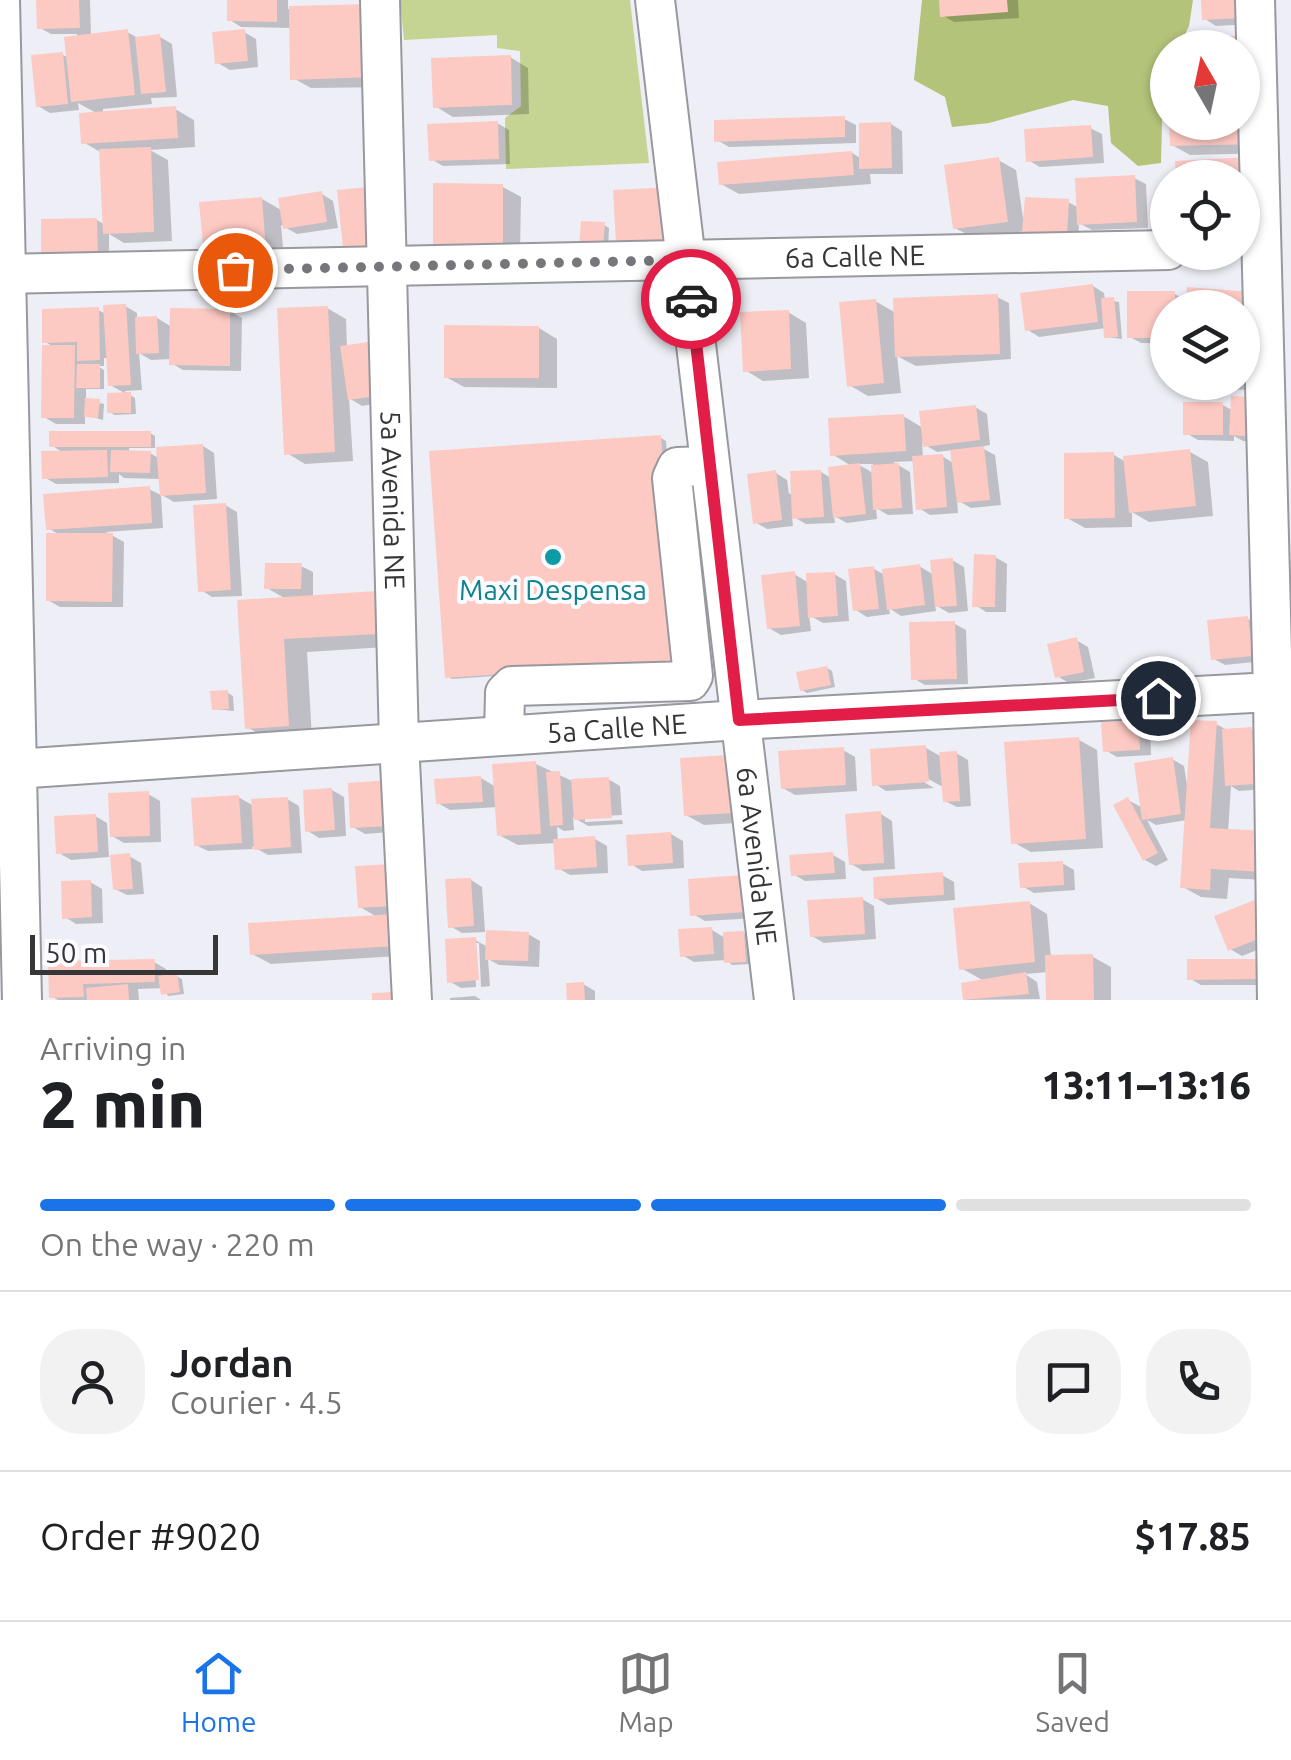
<!DOCTYPE html>
<meta charset="utf-8">
<style>
:root{--surface:#fff;--page:#f2f2f2;--text:#202124;--muted:#757577;--line:#e0e0e0;--accent:#1a73e8}
body{margin:0;font-family:Ubuntu,sans-serif;background:var(--page);color:var(--text);height:100vh;display:flex;flex-direction:column;font-size:38px;white-space:nowrap}
*{box-sizing:border-box;margin:0}
p{font-size:32px;color:var(--muted)}
.icon{flex:none;width:55px;height:55px;fill:none;stroke:currentColor;stroke-width:2;stroke-linecap:round;stroke-linejoin:round}
.map{position:relative;height:1000px;overflow:hidden}
.drawer{display:flex;flex-direction:column;background:var(--surface);flex:1}
.drawer>*{flex:none}
.needle{width:65px;rotate:351deg}
.fabs{position:absolute;left:1150px;top:30px;display:grid;gap:20px}
.fabs a{display:grid;place-items:center;width:110px;height:110px;border-radius:50%;background:var(--surface);box-shadow:0 2px 8px #0004;font-size:50px}
.scale{position:absolute;left:30px;bottom:25px;width:188px;box-sizing:border-box;padding-left:10px;border:5px solid #363639;border-top:0;font-size:28px;line-height:35px;white-space:nowrap;color:#363639;-webkit-text-stroke:8px #fcfbff;paint-order:stroke}
.pin{position:absolute;display:grid;place-items:center;width:85px;height:85px;color:#fff;margin:-42px;border:5px solid #fff;border-radius:50%;box-shadow:0 2px 10px #0007}
.courier{position:absolute;display:grid;place-items:center;width:100px;height:100px;margin:-50px;border:8px solid #e11d48;border-radius:50%;background:#fff;color:#222;box-shadow:0 2px 12px #0007}
.headline em{font-style:normal;font-weight:800}
.headline div{display:flex;flex-direction:column-reverse}
.headline{display:flex;align-items:center;justify-content:space-between;height:170px;padding:0 40px}
h1{font-size:65px;font-weight:800;line-height:75px}
.bar{display:grid;grid-template-columns:repeat(4,1fr);gap:15px 10px;align-content:center;height:120px;padding:0 40px}
.bar i{height:12px;border-radius:8px;background:var(--line)}
.bar .current{background:var(--accent)}
.bar p{grid-column:span 4}
.line{display:flex;align-items:center;gap:25px;padding:0 40px;border-top:2px solid var(--line)}
.line div{flex:1}
.round{display:grid;place-items:center;flex:none;width:105px;height:105px;border-radius:40px;background:var(--page)}
.menu{display:flex;justify-content:space-around;align-items:center;height:140px;border-top:2px solid var(--line);background:var(--surface);font-size:28px;color:var(--muted)}
.menu a{display:grid;justify-items:center;gap:5px}
.menu .current{color:var(--accent)}
.map>svg:first-child{display:block}
.green{fill:#c5d493}
.forest{fill:#b3c379}
.shadow{fill:#0003;fill-rule:evenodd}
.building{fill:#fdc9c3}
.lines{fill:none;stroke-linecap:round;stroke-linejoin:round}
.minor-casing{stroke:#98989f;stroke-width:42}
.minor{stroke:#fff;stroke-width:38}
.done{stroke:#76767b;stroke-width:10;stroke-dasharray:0 18}
.route{stroke:#e11d48;stroke-width:12}
.culture-dot{fill:#0f9aa8;stroke:#fcfbff;stroke-width:4}
.labels{text-anchor:middle;stroke-width:8;stroke-linejoin:round;paint-order:stroke}
.street-label{font-size:28px;fill:#363639;stroke:#fcfbff}
.culture-label{font-size:28px;fill:#0d838f;stroke:#fcfbff}
</style>
<div class="map">
<svg width="1291" height="1000" viewBox="0 0 1291 1000">
<rect width="100%" height="100%" fill="#eeeef6"/>
<path class="green" d="M400,0h230l19,163 -143,6 -1,-51 16,-12 -1,-55 -23,-3v-13l-93,5z"/>
<path class="forest" d="M922,0h271l-4,26 -10,21 -11,1 -1,25 -4,11 -2,79 -23,3 -27,-23 -3,-37 -35,-6 -84,23 -37,4 -7,-30 -31,-17z"/>
<g class="shadow">
<path d="M39,0h51l1,36 36,-4 13,7 20,-2 12,7 5,53 -26,1 1,6 -49,5v5l72,-5 19,11 1,27 -45,3 18,10 4,81 -48,2 -15,-9v32h-54l42,-46 8,5 -3,-72 -19,-11 15,-28 -20,-11 1,7 -29,3 -12,-7 25,-51 6,3 8,-20v-4h-26l-11,-6z"/>
<path d="M230,0h58v9l82,-2 20,80 -79,1 -18,-10 -1,-50 -51,-1 -11,-7z"/>
<path d="M941,0h77l1,18 -65,4 -12,-7z"/>
<path d="M1204,0l48,24 -36,2 -11,-7z"/>
<path d="M244,32l12,7 2,28 -28,3 -12,-7z"/>
<path d="M510,57l18,11 1,46 -76,3 -18,-11z"/>
<path d="M844,119l12,6v18l-127,4 -12,-7z"/>
<path d="M1172,122l103,31 -85,2 -18,-10z"/>
<path d="M497,123l12,7 1,34 -67,2 -12,-7z"/>
<path d="M891,124l11,7 1,43h-33l1,10 -132,10 -18,-10 131,-31 10,6z"/>
<path d="M1090,128l12,6 2,29 -64,4 -12,-7z"/>
<path d="M998,160l18,10 7,48 45,-16 11,6 55,-30 12,6 2,44 -56,2 -13,-7 -1,17 -41,-3 -11,-6 -52,7 -19,-10z"/>
<path d="M503,187l18,10 -1,57 -67,-1 -18,-10z"/>
<path d="M322,194l11,7 5,27 -41,6 -16,-9 3,34 -59,6 37,-66 21,12z"/>
<path d="M604,225l5,3 -1,21 -21,-1z"/>
<path d="M1093,286l11,7 1,7 14,2 3,37 -16,-2v-9l-67,9 -11,-7z"/>
<path d="M1175,294l13,8 61,-7 9,44 -16,-2v-29h-74v35h-27l-11,-6z"/>
<path d="M997,297l12,6 2,56 -95,7 -19,-10 4,37 -33,3 -19,-11 26,-84 21,12z"/>
<path d="M125,306l12,7v6l20,-1 15,9 58,-16 12,7 -1,53 -58,-1 -12,-7v-4l-20,1 -12,-7 3,37 -18,1 11,7 1,16 -21,1 -6,-3 19,-17 -18,-10 -1,-27h-5v8h-7l7,4v19h-18v11l18,4 -1,16 -18,-5v9h-29l-12,-7 12,-69 -11,-6 53,-32 8,4z"/>
<path d="M327,308l19,11 1,29 47,52 -32,6 -13,-8 4,63 -48,3 -18,-11z"/>
<path d="M788,312l18,11 3,55 -46,3 -18,-11z"/>
<path d="M539,328l18,11v49l-93,-1 -18,-10z"/>
<path d="M1242,348h11l11,41 -39,1 -11,-7 28,-1z"/>
<path d="M1223,405l10,6 26,31 -16,-1 -9,-5v5l-36,-1 -12,-7z"/>
<path d="M975,407l12,7 3,31 -10,2 15,8 6,50 -30,3 -14,-8 1,13 -28,2 -11,-7 -4,-47 -22,1 17,10 3,42 -25,1 -12,-7 1,11 -30,4 -13,-7 1,7 -29,1 -14,-8 1,10 -26,3 -12,-7 21,-49 11,7 2,14 4,-1 28,-21 10,6 22,-11 -21,-13 71,-38 20,12zM922,443l15,9 16,-2 2,14 -13,-8 -19,2zM857,464h16l1,10 -6,-4z"/>
<path d="M150,433l5,3v12h-26v5h21l10,6 43,-13 11,7 3,46 -43,3 -12,-7 -1,-16 -37,-1 -5,-4v9l-63,1 -12,-7 21,-23 -14,-9z"/>
<path d="M661,438l5,3 15,222 -229,16 -5,-3z"/>
<path d="M1190,452l18,10 5,54 -64,6 -17,-10v15l-47,1 -18,-10 47,-63 12,7z"/>
<path d="M149,489l12,6 2,33 -57,4 18,10 -1,65h-63l-12,-7 12,-65 -12,-7z"/>
<path d="M225,505l12,7 5,84 -30,1 -11,-7z"/>
<path d="M995,557l12,7 -1,48h-20l-11,-7z"/>
<path d="M952,560l12,7 4,44 -19,2 -14,-8 1,6 -35,5 -12,-8 1,6 -23,3 -11,-7 18,-41 11,6 34,-9 15,9z"/>
<path d="M301,566l12,6v25l62,-4 24,14 2,39 -94,6 5,86 -41,3 -24,-14 39,-128 -19,-11z"/>
<path d="M794,574l15,9 25,-9 12,7 3,40 -26,2 -14,-8 2,16 -30,4 -12,-7z"/>
<path d="M1248,619l12,7 3,35 -38,4 -11,-6z"/>
<path d="M955,624l11,6 2,54 -43,1 -12,-7z"/>
<path d="M1076,640l12,7 7,31 -26,5 -12,-7z"/>
<path d="M827,668l5,3 3,16 -28,6 -5,-3z"/>
<path d="M228,693l5,3 1,15 -20,-2z"/>
<path d="M1138,722l12,7 1,26 -34,2 -12,-7z"/>
<path d="M1216,724l13,7 22,-1 12,6 3,53 -27,2 -8,-5 -3,46 53,49 -52,-3 -2,21 -26,-2 -18,-10 4,-67 -31,5 -9,-5 21,40 -12,6 -11,-6 -17,-60 15,8 29,-49 12,7 3,19z"/>
<path d="M1079,740l18,10 6,98 -72,4 -18,-10z"/>
<path d="M926,748l16,9 14,-4 12,7 3,46 -14,1 -12,-6 -2,-14 -24,-13 -2,4 17,10 -48,3 -11,-7z"/>
<path d="M843,750l12,7 2,34 -62,4 -12,-7z"/>
<path d="M682,760l69,62 -47,3 -18,-10z"/>
<path d="M536,764l36,17 36,-2 12,7 2,29 -37,2v5l37,-2 1,4 -35,2 -15,-9 1,13 -10,1 -7,-4 1,15 37,-3 12,7 1,27 -38,2 -12,-7 -2,-25 -38,2 -19,-10 -1,-28 -48,3 -12,-7 43,-25 15,9z"/>
<path d="M350,785l53,46 -38,3 -12,-7z"/>
<path d="M332,790l12,7 2,39 -27,2 -11,-7z"/>
<path d="M148,794l12,7 1,41 -37,1 -12,-7z"/>
<path d="M238,797l16,9 33,-7 12,7 3,47 -34,2 -16,-9 1,3 -45,2 -12,-6z"/>
<path d="M0,802l19,137 -19,1z"/>
<path d="M881,814l11,7 3,48 -32,2 -12,-7z"/>
<path d="M95,816l12,7 2,34 -38,3 -12,-7z"/>
<path d="M671,834l12,7 1,27 -42,3 -11,-7z"/>
<path d="M833,855l12,7 1,17 -41,2 -12,-7z"/>
<path d="M129,856l12,7 3,31 -17,1 -12,-6z"/>
<path d="M1062,863l12,7 1,20 -41,3 -12,-7z"/>
<path d="M358,869l47,42 -19,2 26,14 2,28 -143,9 -19,-10 127,-36 -19,-11z"/>
<path d="M942,875l12,7 1,18 -67,5 -12,-7z"/>
<path d="M471,880l11,7 3,45 -23,1 -12,-7z"/>
<path d="M690,881l67,37 -52,3 -12,-7z"/>
<path d="M90,882l12,7 1,34 -27,1 -11,-7z"/>
<path d="M862,899l12,7 2,33 -52,4 -12,-7z"/>
<path d="M1029,903l18,11 4,44 42,-1 18,10v33h-63v-28l-23,2 12,8 3,17 -74,1 -3,-15 21,-4 -23,-13z"/>
<path d="M1269,908l13,32 -40,16 -12,-7z"/>
<path d="M712,930l13,8 19,-5 5,3 1,28 -18,1 -5,-5 -33,2 -12,-7z"/>
<path d="M528,934l12,7 -1,26 -40,-2 -11,-6 2,27 -9,1 -2,-44h-5l2,44 -15,1 -12,-7 26,-41 13,7z"/>
<path d="M1262,961l12,24h-73l-12,-7z"/>
<path d="M154,962l12,7v8l10,-1 6,3 2,15 -16,2 -5,-8 -25,1 1,11h-81l-7,-4v-32z"/>
<path d="M583,984l12,7v9h-25z"/>
<path d="M475,996l6,4h-31v-2z"/>
</g>
<g class="building">
<path d="M36,0h43l1,28 -43,1z"/>
<path d="M227,0h50v22l-50,-1z"/>
<path d="M939,0h68l1,12 -68,5z"/>
<path d="M1201,0h39l1,18 -39,2z"/>
<path d="M371,4l2,73 -83,3 -1,-74z"/>
<path d="M128,29l7,66 -64,7 -7,-65z"/>
<path d="M245,29l3,32 -33,3 -3,-32z"/>
<path d="M160,34l6,58 -25,2 -6,-57z"/>
<path d="M1192,36h57l-7,12h-50z"/>
<path d="M63,52l5,52 -32,3 -5,-52z"/>
<path d="M511,55l1,50 -79,3 -2,-50z"/>
<path d="M176,106l2,32 -97,6 -2,-31z"/>
<path d="M845,116v21l-131,5v-22z"/>
<path d="M498,121l1,38 -70,2 -2,-37z"/>
<path d="M891,122l1,46 -33,1v-46z"/>
<path d="M1169,122h73l15,22 -87,2z"/>
<path d="M1091,125l2,32 -67,5 -2,-33z"/>
<path d="M151,147l3,85 -51,2 -4,-85z"/>
<path d="M852,151l2,24 -135,10 -2,-23z"/>
<path d="M999,157l9,65 -55,7 -9,-64z"/>
<path d="M1253,157l-11,21h-66l-1,-17z"/>
<path d="M1135,175l2,47 -60,3 -2,-47z"/>
<path d="M433,183l70,1v61l-70,-1z"/>
<path d="M369,187l6,58 -32,3 -6,-58z"/>
<path d="M673,187l3,53 -60,3 -3,-53z"/>
<path d="M322,191l5,31 -44,7 -5,-31z"/>
<path d="M262,197l4,53 -62,6 -5,-54z"/>
<path d="M1025,197l44,2 -2,36 -45,-3z"/>
<path d="M97,218l1,42 -57,1v-42z"/>
<path d="M581,221l24,1 -2,26 -24,-2z"/>
<path d="M1093,284l5,38 -73,9 -5,-38z"/>
<path d="M1187,287l63,5 -4,41h-4v-25h-57z"/>
<path d="M1127,291h48v17h-7v30h-41z"/>
<path d="M998,294l2,60 -105,3 -2,-59z"/>
<path d="M1114,297l4,40 -14,1 -3,-40z"/>
<path d="M876,299l8,84 -37,4 -8,-85z"/>
<path d="M126,304l5,81 -23,1 -5,-81z"/>
<path d="M328,306l7,146 -51,3 -7,-147z"/>
<path d="M99,307l1,53 -23,1v-19l-35,1v-34z"/>
<path d="M170,308l60,1v57l-61,-1z"/>
<path d="M789,310l2,59 -48,3 -3,-60z"/>
<path d="M157,316l2,37 -23,1 -1,-37z"/>
<path d="M444,325l95,1v52h-95z"/>
<path d="M382,340l1,55 -35,5 -8,-54z"/>
<path d="M42,345h33l-1,73h-33z"/>
<path d="M77,364h23v24h-24z"/>
<path d="M131,392v21h-24v-20z"/>
<path d="M1231,396l19,1 -2,39 -19,-1z"/>
<path d="M85,398l15,1 -2,19 -14,-1z"/>
<rect x="1183" y="402" width="40" height="33"/>
<path d="M976,405l4,35 -57,7 -4,-36z"/>
<path d="M904,414l2,37 -76,5 -2,-38z"/>
<rect x="49" y="431" width="102" height="16"/>
<path d="M661,435l16,227 -232,16 -16,-227z"/>
<path d="M203,444l3,49 -46,3 -4,-49z"/>
<path d="M984,446l6,54 -33,3 -7,-53z"/>
<path d="M1190,449l6,57 -67,7 -6,-57z"/>
<path d="M107,450l1,27 -66,2 -1,-28z"/>
<path d="M111,450l40,1 -1,22 -40,-1z"/>
<path d="M1114,452l1,66 -51,1v-66z"/>
<path d="M943,454l4,53 -31,3 -4,-54z"/>
<path d="M860,463l6,51 -33,4 -5,-51z"/>
<path d="M899,463l3,45 -29,2 -2,-45z"/>
<path d="M776,470l6,50 -29,4 -6,-50z"/>
<path d="M821,470l3,47 -32,2 -2,-48z"/>
<path d="M150,486l2,37 -106,7 -3,-36z"/>
<path d="M226,503l5,87 -33,2 -5,-87z"/>
<path d="M46,533h67l-1,69 -66,-1z"/>
<path d="M974,554l22,1 -1,52h-23z"/>
<path d="M953,558l4,48 -22,1 -5,-47z"/>
<path d="M265,563h37l-1,26h-37z"/>
<path d="M920,564l5,41 -38,5 -5,-41z"/>
<path d="M874,566l5,43 -26,2 -5,-42z"/>
<path d="M795,571l5,55 -33,3 -6,-54z"/>
<path d="M835,572l3,44 -30,2 -2,-45z"/>
<path d="M376,591l2,43 -94,5 5,87 -44,3 -8,-129z"/>
<path d="M1248,616l5,40 -42,4 -4,-40z"/>
<path d="M955,621l2,58 -46,1 -2,-58z"/>
<path d="M1077,637l7,35 -29,6 -8,-34z"/>
<path d="M827,666l4,19 -31,6 -4,-19z"/>
<path d="M228,690l1,19 -17,1 -2,-19z"/>
<path d="M1139,720l1,30 -37,2 -2,-30z"/>
<path d="M1191,720l26,1 -7,107 56,3 -2,41 -53,-3 -1,21 -30,-2z"/>
<path d="M1252,727l3,57 -30,2 -3,-57z"/>
<path d="M1079,737l7,102 -75,5 -7,-102z"/>
<path d="M926,745l3,37 -57,4 -2,-37z"/>
<path d="M844,747l2,38 -65,4 -3,-38z"/>
<path d="M957,751l3,50 -17,1 -4,-50z"/>
<path d="M729,755l4,58 -49,3 -4,-58z"/>
<path d="M1173,757l8,57 -39,6 -8,-57z"/>
<path d="M536,761l5,73 -44,2 -5,-72z"/>
<path d="M560,771l3,54 -13,1 -4,-54z"/>
<path d="M481,776l2,26 -47,2 -2,-25z"/>
<path d="M609,777l3,41 -38,2 -3,-41z"/>
<path d="M389,780l3,46 -42,2 -2,-45z"/>
<path d="M332,788l3,42 -30,2 -2,-42z"/>
<path d="M149,791l1,45 -40,1 -2,-44z"/>
<path d="M239,795l3,48 -48,3 -3,-48z"/>
<path d="M288,797l3,50 -37,3 -3,-51z"/>
<path d="M1128,797l30,56 -15,8 -30,-56z"/>
<path d="M881,811l3,52 -35,2 -4,-51z"/>
<path d="M96,814l2,38 -42,2 -2,-38z"/>
<path d="M671,832l2,31 -45,3 -2,-31z"/>
<path d="M595,836l2,31 -42,3 -2,-31z"/>
<path d="M833,852l2,21 -44,3 -2,-21z"/>
<path d="M130,853l3,36 -20,1 -3,-35z"/>
<path d="M1063,861l1,24 -44,3 -2,-25z"/>
<path d="M391,864l3,42 -36,2 -3,-42z"/>
<path d="M943,872l1,23 -70,4 -1,-22z"/>
<path d="M744,875l2,37 -56,4 -2,-37z"/>
<path d="M471,878l3,48 -26,2 -3,-49z"/>
<path d="M91,880l1,37 -30,2 -1,-38z"/>
<path d="M863,897l2,37 -55,3 -3,-37z"/>
<path d="M1257,899l14,35 -43,17 -14,-35z"/>
<path d="M1030,901l5,61 -76,8 -6,-62z"/>
<path d="M394,914l2,32 -146,9 -2,-32z"/>
<path d="M712,927l2,27 -34,3 -2,-28z"/>
<path d="M486,930l43,2 -1,29 -43,-1z"/>
<path d="M744,931l2,31 -22,1 -1,-31z"/>
<path d="M476,937l3,43 -32,3 -2,-44z"/>
<path d="M1093,954l1,46h-48l-1,-45z"/>
<path d="M155,959v23l-72,2 1,13 -35,1 -1,-37z"/>
<path d="M1187,959h76v20l-76,1z"/>
<path d="M1026,972l3,22 -66,6 -2,-17z"/>
<path d="M177,973l3,19 -19,3 -3,-19z"/>
<path d="M584,982l1,18h-18l-1,-17z"/>
<path d="M128,984l1,16h-42l-1,-12z"/>
<path d="M395,992l1,8h-24v-7z"/>
</g>
<g class="lines">
<g class="minor-casing">
<g id="minor">
<path d="M0,0l22,1000"/>
<path id="s1" d="M380,0l19,742 13,258"/>
<path id="s2" d="M655,0l119,1000"/>
<path d="M1255,0l18,692 4,308"/>
<path id="s3" d="M0,274l1168,-24"/>
<path d="M504,735l1,-42 7,-7 178,-5 3,-5 -21,-198 5,-11 33,-1"/>
<path id="s4" d="M0,770l739,-50 552,-29"/>
</g>
</g>
<use href="#minor" class="minor"/>
</g>
<g class="lines">
<path class="done" d="M235,270l452,-10 4,39"/>
<path class="route" d="M691,299l48,421 419,-22"/>
</g>
<circle class="culture-dot" cx="553" cy="557" r="10"/>
<g class="labels">
<g class="street-label">
<text dy="10" stroke="none"><textPath href="#s3" startOffset="855">6a Calle NE</textPath></text>
<text dy="10" stroke="none"><textPath href="#s1" startOffset="500">5a Avenida NE</textPath></text>
<text dy="10" stroke="none"><textPath href="#s4" startOffset="618">5a Calle NE</textPath></text>
<text dy="10" stroke="none"><textPath href="#s2" startOffset="862">6a Avenida NE</textPath></text>
</g>
<g class="culture-label">
<text x="553" y="600">Maxi Despensa</text>
</g>
</g>
</svg>
<div class="fabs">
<a><svg class="needle" viewBox="-14 -14 28 28"><path d="M0-13l5 13h-10z" fill="#e53935"/><path d="M0 13l5-13h-10z" fill="#757577"/></svg></a>
<a><svg class="icon" aria-label="locate" viewBox="0 0 24 24"><circle cx="12" cy="12" r="6"/><path d="M12 2v4M12 18v4M2 12h4M18 12h4"/></svg></a>
<a><svg class="icon" aria-label="layers" viewBox="0 0 24 24"><path d="M12 4l9 5-9 5-9-5zM3 14l9 5 9-5"/></svg></a>
</div>
<div class="scale">50 m</div>
<div class="pin" style="left:235px;top:270px;background:#ea580c"><svg class="icon" aria-label="bag" viewBox="0 0 24 24"><path d="M5 8h14l-1 12H6zM9 8a3 3 0 0 1 6 0"/></svg></div>
<div class="pin" style="left:1158px;top:698px;background:#1f2937"><svg class="icon" aria-label="home" viewBox="0 0 24 24"><path d="M3 11l9-7 9 7M6 9v11h12V9"/></svg></div>
<div class="courier" style="left:691px;top:299px"><svg class="icon" aria-label="car" viewBox="0 0 24 24"><path d="M5 17H2v-5l4-1 3-4h7l3 4 3 1v5h-3M9 17h6M6 11h13"/><circle cx="7" cy="17" r="2"/><circle cx="17" cy="17" r="2"/></svg></div>
</div>
<section class="drawer">
<div class="headline"><div><h1>2 min</h1><p>Arriving in</p></div><em>13:11–13:16</em></div>
<div class="bar"><i class="current"></i><i class="current"></i><i class="current"></i><i></i><p>On the way · 220 m</p></div>
<div class="line" style="height:180px"><a class="round"><svg class="icon" aria-label="person" viewBox="0 0 24 24"><circle cx="12" cy="8" r="4"/><path d="M4 21q1-7 8-7t8 7"/></svg></a><div><b>Jordan</b><p>Courier · 4.5</p></div><a class="round"><svg class="icon" aria-label="chat" viewBox="0 0 24 24"><path d="M4 5h16v11H9l-5 4z"/></svg></a><a class="round"><svg class="icon" aria-label="phone" viewBox="0 0 24 24"><path d="M5 4h4l2 5-3 2q2 4 5 5l2-3 5 2v4C11 20 4 13 5 4z"/></svg></a></div>
<div class="line" style="height:130px"><div>Order #9020</div><b>$17.85</b></div>
</section>
<nav class="menu">
<a class="current"><svg class="icon" aria-label="home" viewBox="0 0 24 24"><path d="M3 11l9-7 9 7M6 9v11h12V9"/></svg>Home</a>
<a><svg class="icon" aria-label="map" viewBox="0 0 24 24"><path d="M3 6l6-2 6 2 6-2v14l-6 2-6-2-6 2zM9 4v14M15 6v14"/></svg>Map</a>
<a><svg class="icon" aria-label="saved" viewBox="0 0 24 24"><path d="M7 4h10v16l-5-4-5 4z"/></svg>Saved</a>
</nav>
